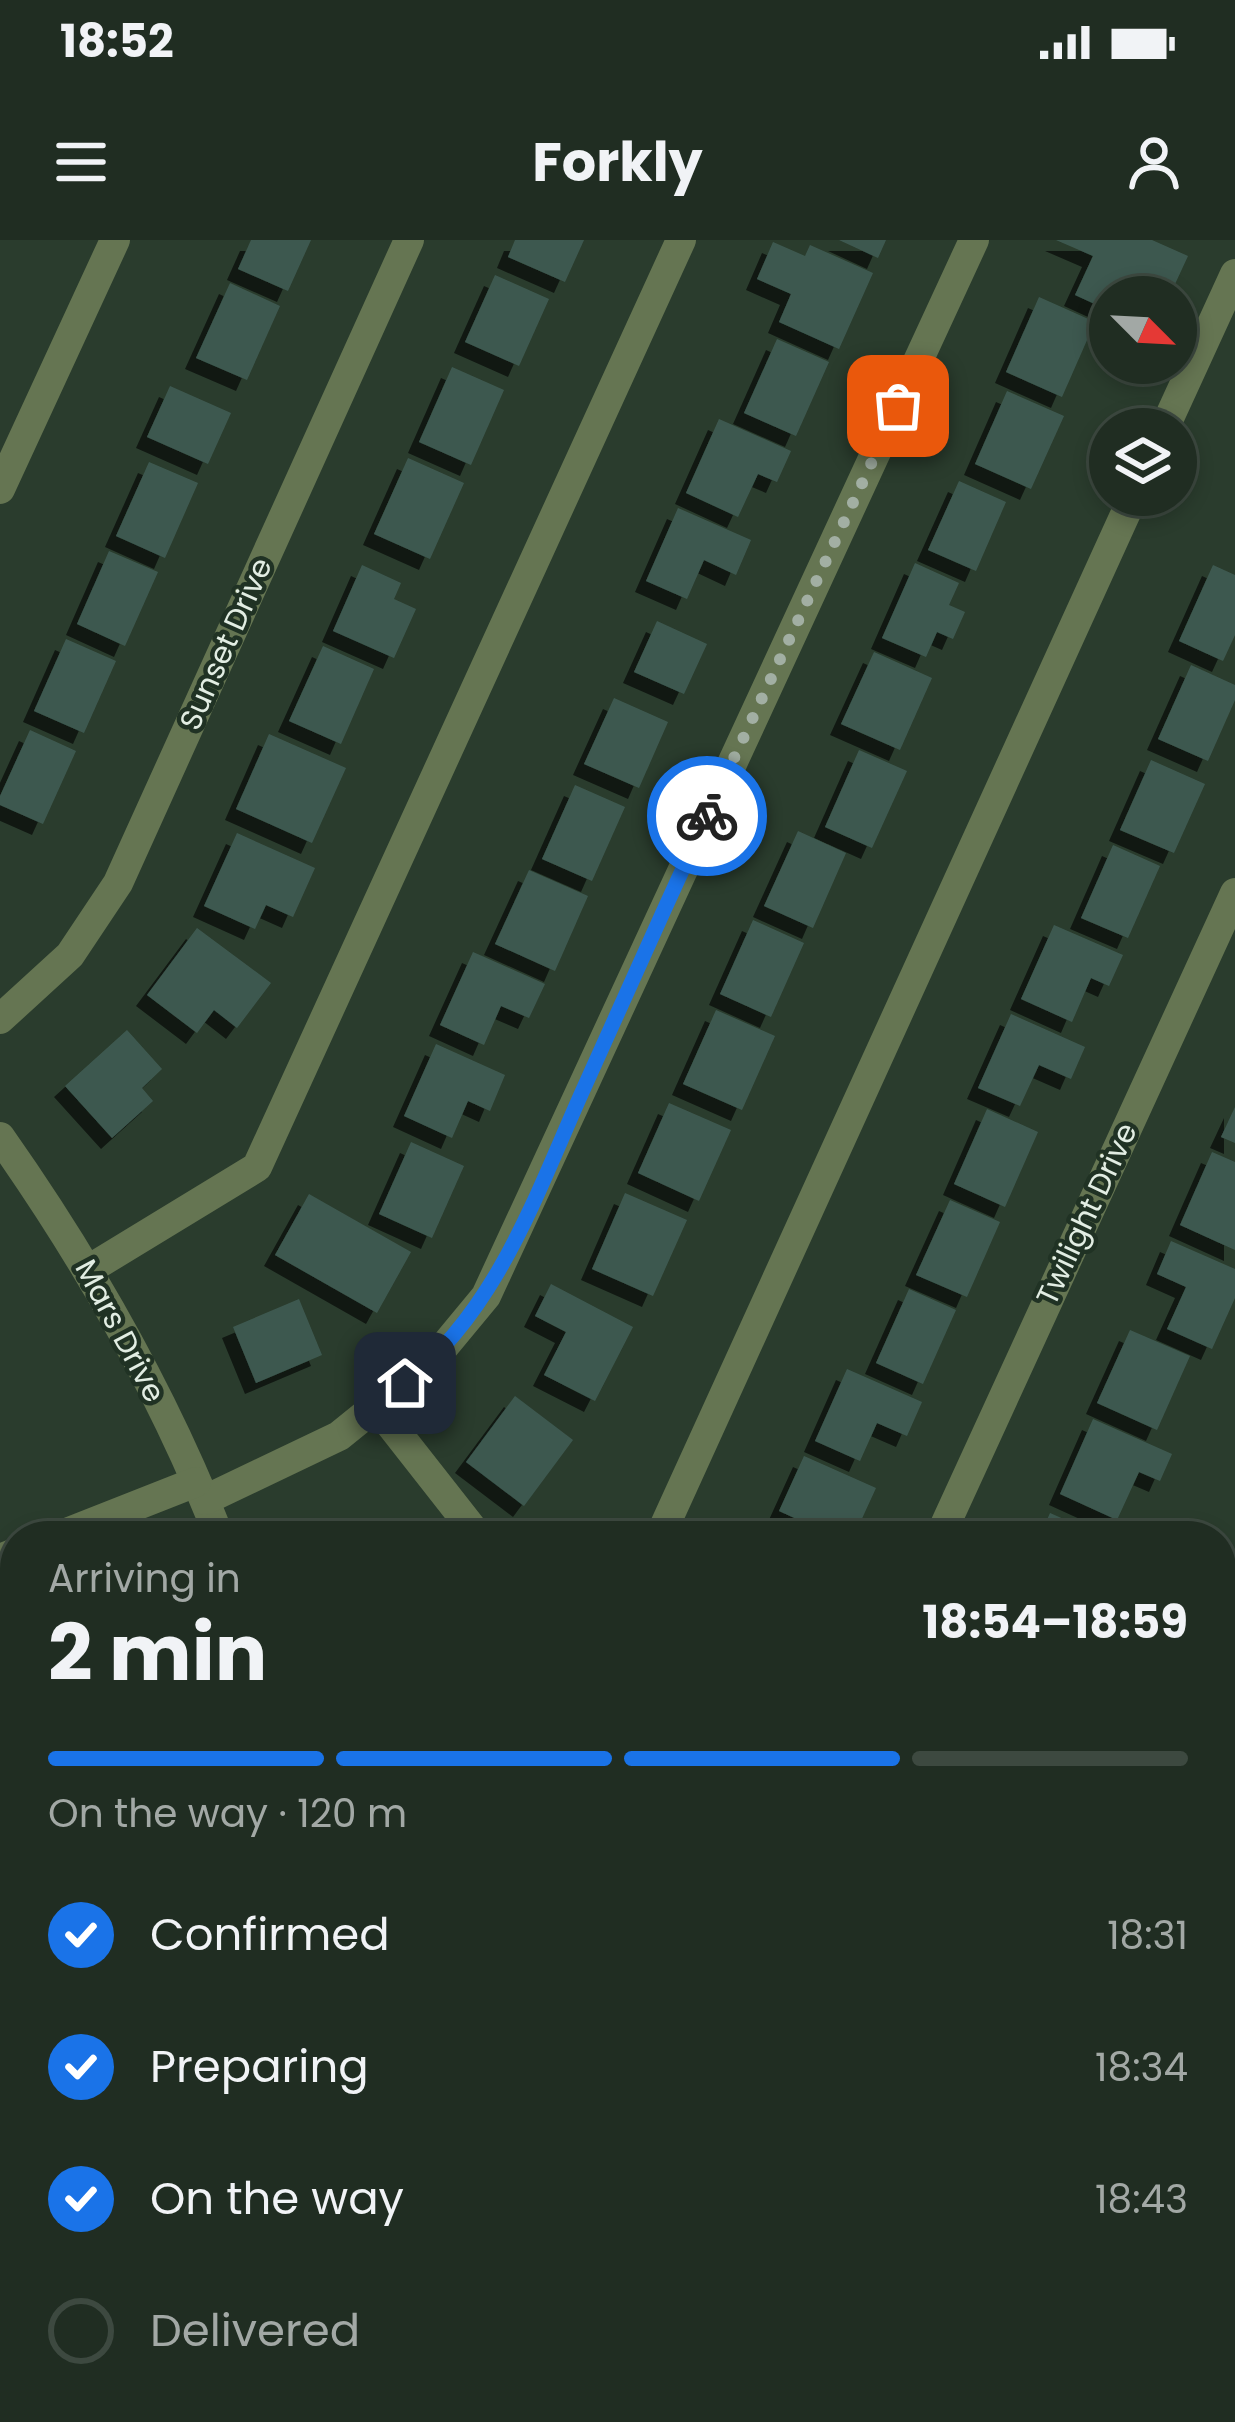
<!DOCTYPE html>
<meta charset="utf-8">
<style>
:root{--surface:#202d22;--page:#2d392f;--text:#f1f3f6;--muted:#a2a8a5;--line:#3d4940;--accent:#1a73e8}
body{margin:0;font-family:Poppins,sans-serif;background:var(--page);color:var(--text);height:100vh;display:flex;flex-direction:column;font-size:45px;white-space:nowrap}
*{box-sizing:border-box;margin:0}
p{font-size:39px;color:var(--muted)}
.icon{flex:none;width:66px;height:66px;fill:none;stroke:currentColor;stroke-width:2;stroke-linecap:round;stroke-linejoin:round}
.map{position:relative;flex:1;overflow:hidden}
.details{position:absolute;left:0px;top:1281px;width:1236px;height:903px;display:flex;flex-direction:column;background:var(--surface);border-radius:48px 48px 0 0;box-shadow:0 6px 18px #0003,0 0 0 3px var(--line)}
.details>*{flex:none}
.needle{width:78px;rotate:114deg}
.controls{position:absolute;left:1089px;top:36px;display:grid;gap:24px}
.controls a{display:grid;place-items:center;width:108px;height:108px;border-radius:50%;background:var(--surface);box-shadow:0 6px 18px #0003,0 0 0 3px var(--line);font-size:60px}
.pin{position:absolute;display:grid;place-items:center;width:102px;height:102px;color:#fff;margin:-51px;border-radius:24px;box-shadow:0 6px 18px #0006}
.courier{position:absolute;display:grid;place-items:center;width:120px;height:120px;margin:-60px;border:9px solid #1a73e8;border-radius:50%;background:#fff;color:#222;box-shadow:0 3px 15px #0007}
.overview em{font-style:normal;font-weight:700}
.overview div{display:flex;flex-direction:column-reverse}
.overview{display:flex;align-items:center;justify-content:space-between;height:204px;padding:0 48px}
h1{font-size:78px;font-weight:700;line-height:90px}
.bar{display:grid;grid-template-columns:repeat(4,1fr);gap:18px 12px;align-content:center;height:144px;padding:0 48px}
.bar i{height:15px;border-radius:9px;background:var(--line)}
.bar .current{background:var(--accent)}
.bar p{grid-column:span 4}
ol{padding:0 48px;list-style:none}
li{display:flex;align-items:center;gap:36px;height:132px}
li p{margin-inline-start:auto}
li .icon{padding:12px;border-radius:50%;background:var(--accent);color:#fff;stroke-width:4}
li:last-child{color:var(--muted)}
li i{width:66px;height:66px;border:6px solid var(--line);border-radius:50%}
.status{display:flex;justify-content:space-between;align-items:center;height:84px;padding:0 60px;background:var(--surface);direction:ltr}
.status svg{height:33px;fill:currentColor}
header{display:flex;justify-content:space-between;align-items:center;height:156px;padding:0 48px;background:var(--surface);font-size:54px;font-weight:700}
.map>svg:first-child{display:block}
.building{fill:#3e5950;filter:url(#shadow)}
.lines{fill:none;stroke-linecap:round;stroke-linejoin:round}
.minor{stroke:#657552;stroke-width:30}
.major{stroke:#91b268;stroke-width:30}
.done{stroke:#a2afa3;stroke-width:12;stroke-dasharray:0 21.6}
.route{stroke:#1a73e8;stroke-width:15}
.labels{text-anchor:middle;stroke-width:9;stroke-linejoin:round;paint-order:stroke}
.street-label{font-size:30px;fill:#e2ede3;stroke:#203224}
</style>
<div class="status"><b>18:52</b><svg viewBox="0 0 49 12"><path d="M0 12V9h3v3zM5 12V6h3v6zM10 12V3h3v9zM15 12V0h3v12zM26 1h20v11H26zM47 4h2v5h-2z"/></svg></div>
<header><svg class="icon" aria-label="menu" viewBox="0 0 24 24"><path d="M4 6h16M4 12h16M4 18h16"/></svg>Forkly<svg class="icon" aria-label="person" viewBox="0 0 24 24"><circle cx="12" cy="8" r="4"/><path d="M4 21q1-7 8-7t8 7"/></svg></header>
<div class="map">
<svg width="1235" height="2182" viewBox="0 0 1235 2182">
<defs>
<filter id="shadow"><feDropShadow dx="-11" dy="11" stdDeviation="0" flood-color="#0009"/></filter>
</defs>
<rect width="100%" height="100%" fill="#2a3c2d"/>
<g class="building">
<path d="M251,0h60l-23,51 -50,-22z"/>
<path d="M515,0h69l-19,42 -57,-25z"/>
<path d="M839,0h47l-8,18z"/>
<path d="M1056,0h96l36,16 -19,41h-20l-17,-8 -4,8h-18v14l-35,-16 18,-39z"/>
<path d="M773,2l32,14 5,-11 63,28 -34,76 -60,-27 12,-28 -34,-15z"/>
<path d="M495,35l54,24 -30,67 -54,-24z"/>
<path d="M230,43l50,23 -33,74 -51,-22z"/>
<path d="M1039,57l56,25 -33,75 -56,-25z"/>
<path d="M777,99l52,23 -33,74 -52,-23z"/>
<path d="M452,127l52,23 -33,75 -52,-23z"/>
<path d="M170,146l61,27 -23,51 -61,-27z"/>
<path d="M1007,151l57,25 -33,73 -56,-25z"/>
<path d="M719,179l72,32 -14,31 -19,-8 -20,43 -52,-24z"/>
<path d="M408,218l56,25 -34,76 -56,-25z"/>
<path d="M149,222l49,21 -33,75 -49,-22z"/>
<path d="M959,241l47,21 -30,69 -48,-21z"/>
<path d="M678,268l73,32 -15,35 -32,-15 -17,39 -41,-18z"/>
<path d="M109,311l49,21 -33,74 -48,-22z"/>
<path d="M915,323l44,20 -10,22 16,7 -12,27 -16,-7 -11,25 -44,-19z"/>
<path d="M362,325l39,18 -7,16 22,10 -22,49 -61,-27z"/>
<path d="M1213,325l22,10v60l-12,26 -44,-20z"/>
<path d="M657,381l50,23 -23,50 -50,-22z"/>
<path d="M66,399l50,22 -32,72 -50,-22z"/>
<path d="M323,406l51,23 -33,75 -52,-23z"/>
<path d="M874,412l58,26 -32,72 -59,-26z"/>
<path d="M1191,425l44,20v15l-27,61 -50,-22z"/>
<path d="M614,458l54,24 -29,66 -55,-24z"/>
<path d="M30,490l46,21 -33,73 -43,-19v-9z"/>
<path d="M269,494l77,34 -34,75 -76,-34z"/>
<path d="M859,510l48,21 -35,77 -47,-21z"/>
<path d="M1151,520l54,24 -31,69 -54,-23z"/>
<path d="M575,545l50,22 -33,74 -50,-22z"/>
<path d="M798,591l48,22 -33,75 -49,-22z"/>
<path d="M237,593l78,35 -22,49 -27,-12 -11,24 -51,-23z"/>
<path d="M1113,605l47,21 -32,72 -47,-20z"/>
<path d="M529,630l59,26 -33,75 -60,-27z"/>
<path d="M753,680l51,23 -33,74 -51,-23z"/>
<path d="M1054,685l69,30 -14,31 -18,-8 -19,44 -51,-23z"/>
<path d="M197,688l74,55 -34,45 -23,-18 -17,23 -50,-38z"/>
<path d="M473,712l72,32 -16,34 -28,-12 -17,39 -44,-20z"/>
<path d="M716,770l59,26 -33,74 -59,-26z"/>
<path d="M1011,774l74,33 -14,32 -32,-14 -19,41 -42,-18z"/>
<path d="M127,790l35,39 -20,19 11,13 -41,37 -47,-52z"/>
<path d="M436,804l69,31 -15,36 -22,-10 -16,37 -48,-22z"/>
<path d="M669,863l62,27 -32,71 -61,-28z"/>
<path d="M1235,867v36l-14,-6z"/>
<path d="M987,869l51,23 -33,75 -51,-23z"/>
<path d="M411,902l53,24 -32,72 -53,-24z"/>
<path d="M1212,912l23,10v88l-55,-25z"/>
<path d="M625,953l62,27 -34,76 -61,-27z"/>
<path d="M309,954l102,58 -34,61 -102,-58z"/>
<path d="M950,960l50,22 -33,75 -51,-22z"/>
<path d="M1171,1001l64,28v29l-23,51 -45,-20 19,-42 -29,-13z"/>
<path d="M551,1044l82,43 -38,74 -51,-26 22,-43 -31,-16z"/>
<path d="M909,1049l47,21 -33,74 -47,-21z"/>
<path d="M299,1059l23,56 -66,28 -23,-56z"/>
<path d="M1130,1090l60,26 -33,74 -60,-27z"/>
<path d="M847,1129l75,33 -15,34 -30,-13 -17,38 -45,-20z"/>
<path d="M515,1156l58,44 -49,66 -58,-44z"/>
<path d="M1093,1179l79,35 -12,27 -21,-9 -22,48 -57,-26z"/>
<path d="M804,1216l72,32 -22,48h-60l7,-15 -22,-10z"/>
<path d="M1050,1273l52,23h-62z"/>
<path d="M365,1280l7,16h-48z"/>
<path d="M1221,2049l14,3v40l-14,-4z"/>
<path d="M0,2055l15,3v59l-15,-3z"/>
<path d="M295,2169h47l-2,10z"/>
<path d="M364,2169h79l-2,13h-79z"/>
<path d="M464,2169h78l-1,13h-78z"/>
<path d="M562,2169h35l54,13h-91z"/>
<path d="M670,2169h34l50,13h-87z"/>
</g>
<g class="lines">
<g class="minor">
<path d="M1164,189l71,-155"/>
<path d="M0,249l115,-249"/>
<path d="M0,779l70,-64 48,-72 291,-643"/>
<path d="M0,897c88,125 163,256 219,399"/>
<path d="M88,1030l169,-103 424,-927"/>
<path d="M376,1166l102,130"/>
<path d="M205,1260l134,-64 94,-76 53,-64 488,-1056"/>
<path d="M59,1296l137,-54"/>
<path d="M660,1296l474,-1041"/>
<path d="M940,1296l295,-643"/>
<path d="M0,1319l15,-6"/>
<path d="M1221,1921l14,3"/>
<path d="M0,1961l15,2"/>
<path d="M1085,2169l65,13"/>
</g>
<g class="major">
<path d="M1221,1403l14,-31"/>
<path d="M1221,1555l14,-31"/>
<path d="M864,2182l6,-13"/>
<path d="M932,2182l6,-13"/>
</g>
</g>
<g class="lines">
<path class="done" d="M707,576l191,-410"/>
<path class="route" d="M405,1143c93,-75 130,-186 178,-293 41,-91 82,-183 124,-274"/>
</g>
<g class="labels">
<g class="street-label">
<text transform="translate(226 404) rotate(-66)" y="10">Sunset Drive</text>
<text transform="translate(1087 974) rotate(-65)" y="10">Twilight Drive</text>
<text transform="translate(120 1091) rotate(62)" y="10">Mars Drive</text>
</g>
</g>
</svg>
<div class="controls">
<a><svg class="needle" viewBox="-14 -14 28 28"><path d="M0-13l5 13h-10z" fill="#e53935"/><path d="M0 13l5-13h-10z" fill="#a2a8a5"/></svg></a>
<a><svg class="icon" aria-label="layers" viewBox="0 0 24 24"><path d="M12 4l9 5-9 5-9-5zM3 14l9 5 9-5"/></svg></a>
</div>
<div class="pin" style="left:898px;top:166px;background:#ea580c"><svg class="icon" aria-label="bag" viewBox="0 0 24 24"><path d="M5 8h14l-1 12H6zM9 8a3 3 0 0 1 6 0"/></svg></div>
<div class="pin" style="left:405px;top:1143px;background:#1f2937"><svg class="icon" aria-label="home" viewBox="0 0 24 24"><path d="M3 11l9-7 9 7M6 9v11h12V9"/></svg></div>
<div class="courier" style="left:707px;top:576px"><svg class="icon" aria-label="bike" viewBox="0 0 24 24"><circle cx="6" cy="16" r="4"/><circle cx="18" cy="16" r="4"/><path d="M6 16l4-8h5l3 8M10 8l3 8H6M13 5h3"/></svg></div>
<section class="details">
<div class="overview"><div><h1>2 min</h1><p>Arriving in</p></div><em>18:54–18:59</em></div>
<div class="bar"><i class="current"></i><i class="current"></i><i class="current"></i><i></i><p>On the way · 120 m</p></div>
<ol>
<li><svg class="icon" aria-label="check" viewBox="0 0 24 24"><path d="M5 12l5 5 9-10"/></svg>Confirmed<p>18:31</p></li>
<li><svg class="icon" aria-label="check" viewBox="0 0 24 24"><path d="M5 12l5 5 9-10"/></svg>Preparing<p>18:34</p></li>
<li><svg class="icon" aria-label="check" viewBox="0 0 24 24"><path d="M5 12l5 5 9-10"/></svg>On the way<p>18:43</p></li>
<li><i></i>Delivered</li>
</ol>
</section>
</div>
